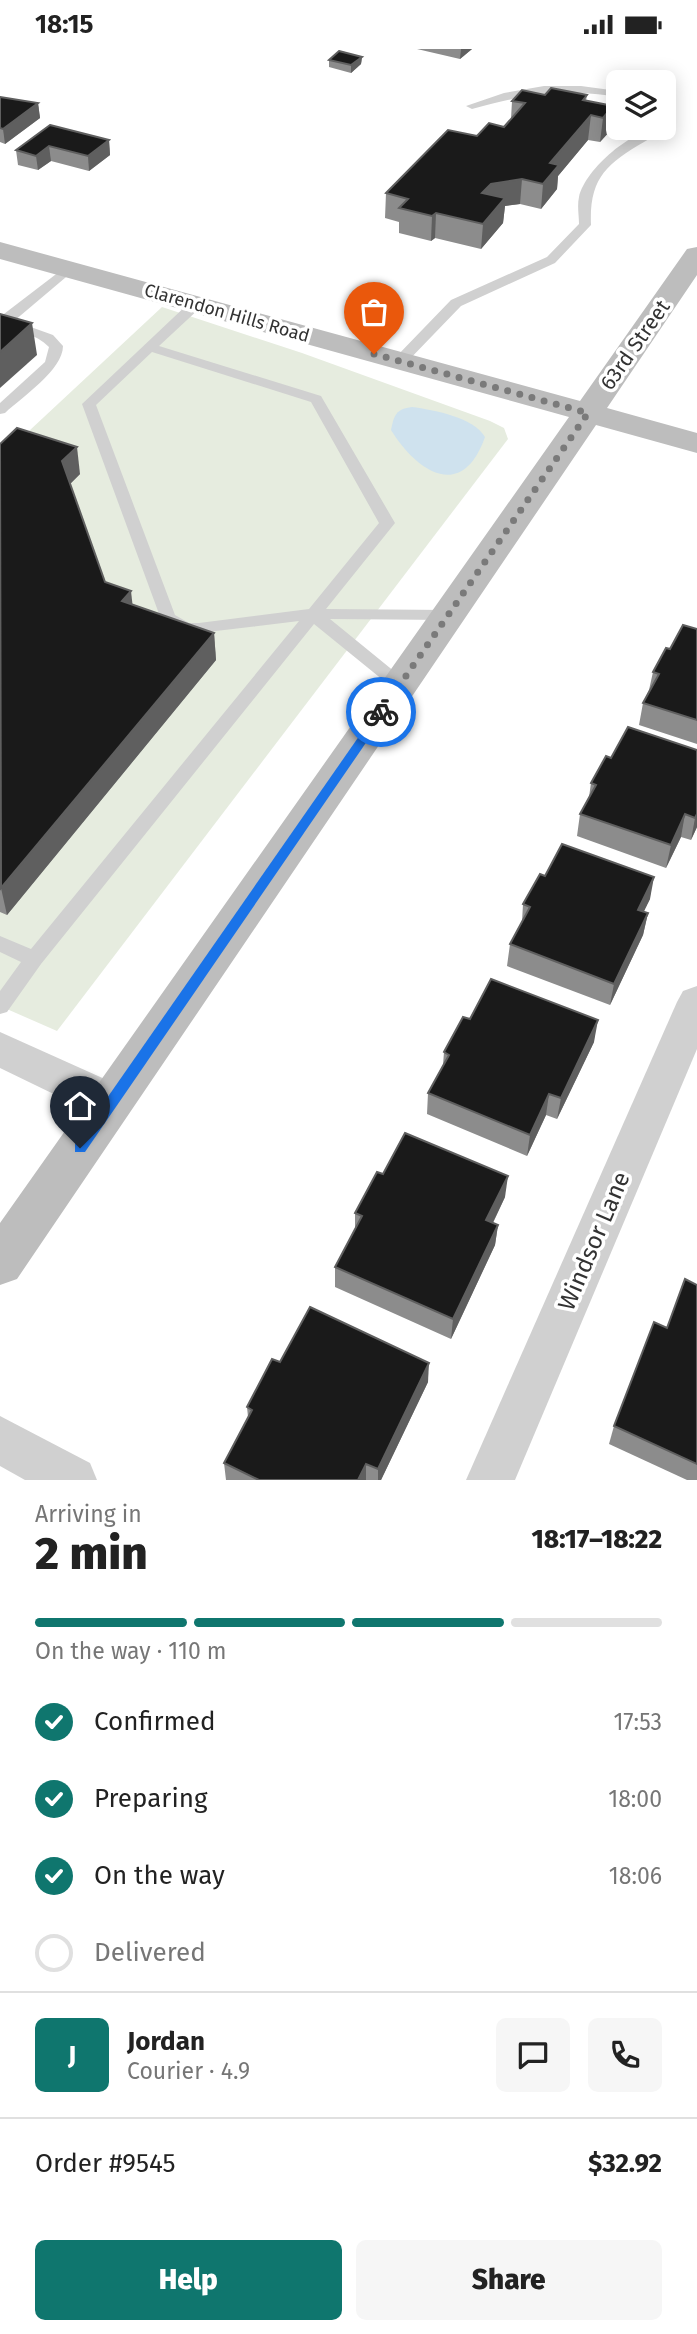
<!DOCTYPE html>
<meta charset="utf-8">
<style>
:root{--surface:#fff;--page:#f6f6f6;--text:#222;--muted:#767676;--line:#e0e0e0;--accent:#0f766e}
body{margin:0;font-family:"Fira Sans",sans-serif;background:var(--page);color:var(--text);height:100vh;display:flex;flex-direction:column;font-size:26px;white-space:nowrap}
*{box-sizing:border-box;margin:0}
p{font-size:23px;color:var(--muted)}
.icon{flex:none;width:38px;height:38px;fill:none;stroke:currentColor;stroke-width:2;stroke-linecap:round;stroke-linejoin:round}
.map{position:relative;height:1431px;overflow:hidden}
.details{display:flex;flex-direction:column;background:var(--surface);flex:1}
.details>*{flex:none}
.buttons{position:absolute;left:606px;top:21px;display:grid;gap:14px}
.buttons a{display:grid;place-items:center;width:70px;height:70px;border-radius:10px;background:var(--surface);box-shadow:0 4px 18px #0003;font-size:35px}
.pin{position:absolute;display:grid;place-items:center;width:60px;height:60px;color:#fff;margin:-72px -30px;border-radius:50% 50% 50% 0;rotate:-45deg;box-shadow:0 0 7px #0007}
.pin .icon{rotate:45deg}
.courier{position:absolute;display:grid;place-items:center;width:70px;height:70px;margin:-35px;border:5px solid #1a73e8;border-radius:50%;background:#fff;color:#222;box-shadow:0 2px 9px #0007}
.head em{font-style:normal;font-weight:800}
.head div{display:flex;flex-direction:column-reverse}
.head{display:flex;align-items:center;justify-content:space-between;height:119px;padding:0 35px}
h1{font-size:46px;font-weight:800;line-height:52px}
.bar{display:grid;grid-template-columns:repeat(4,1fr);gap:10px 7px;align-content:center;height:84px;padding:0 35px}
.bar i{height:9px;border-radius:5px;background:var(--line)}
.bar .current{background:var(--accent)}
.bar p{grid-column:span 4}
.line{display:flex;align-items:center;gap:18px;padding:0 35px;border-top:2px solid var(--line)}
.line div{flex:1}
.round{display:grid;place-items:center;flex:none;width:74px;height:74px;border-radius:10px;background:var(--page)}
ol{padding:0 35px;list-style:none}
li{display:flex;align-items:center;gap:21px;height:77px}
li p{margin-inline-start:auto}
li .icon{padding:7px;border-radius:50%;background:var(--accent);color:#fff;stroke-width:4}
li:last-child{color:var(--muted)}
li i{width:38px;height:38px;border:4px solid var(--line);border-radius:50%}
.button{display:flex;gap:14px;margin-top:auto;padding:14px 35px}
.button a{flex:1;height:80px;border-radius:10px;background:var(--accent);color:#fff;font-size:28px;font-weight:800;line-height:80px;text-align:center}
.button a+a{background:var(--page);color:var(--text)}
.status{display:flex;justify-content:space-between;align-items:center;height:49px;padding:0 35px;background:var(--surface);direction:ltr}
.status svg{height:19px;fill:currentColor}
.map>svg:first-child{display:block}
.green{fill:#e6ecdf}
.water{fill:#cfe2ee}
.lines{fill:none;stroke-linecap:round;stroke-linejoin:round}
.lane{fill:#d0d0d0;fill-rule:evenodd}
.street{fill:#d0d0d0;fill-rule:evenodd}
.secondary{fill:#bdbdbd;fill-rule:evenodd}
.wall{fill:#8c8c8c}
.shaded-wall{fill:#5f5f5f}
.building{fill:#1a1a1a;stroke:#5f5f5f;stroke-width:2}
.route{fill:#1a73e8}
.done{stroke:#7a7a7a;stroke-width:7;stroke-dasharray:0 12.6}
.labels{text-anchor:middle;stroke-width:7;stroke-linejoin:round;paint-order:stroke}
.far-street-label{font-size:18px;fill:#333;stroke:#fff}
.street-label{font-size:21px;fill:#333;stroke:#fff}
.near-street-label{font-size:24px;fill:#333;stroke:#fff}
</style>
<div class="status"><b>18:15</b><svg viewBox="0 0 49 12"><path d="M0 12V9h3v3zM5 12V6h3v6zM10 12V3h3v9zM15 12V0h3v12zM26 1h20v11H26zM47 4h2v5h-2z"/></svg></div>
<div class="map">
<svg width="697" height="1431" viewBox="0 0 697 1431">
<rect width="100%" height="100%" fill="#fff"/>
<path class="green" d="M162,258l140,46 188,68 14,7 4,11 -451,592 -57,-25v-548z"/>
<path class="water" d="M412,358c22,3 61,10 73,30 -23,65 -68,35 -94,-7 3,-15 5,-21 21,-23z"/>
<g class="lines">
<g class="lane">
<path d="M544,37h37l37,5v6c-58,-9 -91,-3 -146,12l-6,-3 38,-13z"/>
<path d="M663,56l4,1 8,12c-9,13 -18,16 -31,24 -38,22 -55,37 -53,83l-36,38 -94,43 -56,58h-10v-6l56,-58 96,-43 32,-33c0,-9 -2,-18 0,-27 7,-29 54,-69 84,-69z"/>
<path d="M68,216l4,1v6l-58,49 39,14 10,11c0,24 -41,51 -58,67l-5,1v-11l45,-41 4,-15c-13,-13 -32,-17 -49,-22v-8z"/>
<path d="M196,251l7,4 -2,3 -42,39 162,50 74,127 -69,86 123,1 8,5 -8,5 -119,-1 76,62 2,4 -8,6 -6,-2 -80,-65 -273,340 -34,48 -7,2v-23l21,-29 -21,-10v-16l31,13 268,-328 -100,12 -19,-1 -18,-10 -80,-218 109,-103zM152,303l159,50 68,121 -70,86 -110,14h-10l-14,-8 -79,-210z"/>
</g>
<g class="street">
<path d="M697,937v63l-182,431h-49l211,-478 6,-11z"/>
<path d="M0,983l127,57 6,13 -6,13 -15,5 -15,-5 -97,-47z"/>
<path d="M0,1367l90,47 7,17h-72l-25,-14z"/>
</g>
<path class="secondary" d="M0,193l580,159 107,-152 10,-2v28l-90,133 90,25v20l-101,-28 -579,854 -17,6v-62l569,-806 -569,-158z"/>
</g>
<g class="wall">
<path d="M417,0h55l-12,10z"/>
<path d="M362,8l-1,7 -10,9 -22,-6v-7z"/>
<path d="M545,46h42l-1,6 27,5 -3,25 -10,11 -12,-2 -30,36 -1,13 -16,20 -21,-5 -15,2 -2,17 -22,26 -46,-11 -4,3 -32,-8v-11l-14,-4 1,-25 91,-57 27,-9 7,-8 1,-18z"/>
<path d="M0,48l38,6 2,15 -35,26 -5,-2z"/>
<path d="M109,91l1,15 -21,16 -38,-10 -13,9 -20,-5 -2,-15z"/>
<path d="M0,395l80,30 -10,10 35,98 27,22 82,29 2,27 -209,255 -7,-3z"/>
<path d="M697,580v115l-58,-19 4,-22 6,-13 4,-18 17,-23z"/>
<path d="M697,701v77l-6,13 -10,-3 -15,31 -89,-32 3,-22 9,-17 2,-14 20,-25z"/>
<path d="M545,827l105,23 -7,13 5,1 -5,22 -33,70 -103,-39 3,-22 12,-22 1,-18z"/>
<path d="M470,970l124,23 -37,77 -11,-4 -19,41 -100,-42 1,-21 15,-28 1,-13z"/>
<path d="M505,1148l-12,26 5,2 -3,20 -44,94 -116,-52v-20l20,-38v-16z"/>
<path d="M697,1236v195h-10l-78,-36 5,-18 53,-98z"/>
<path d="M280,1313l148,20 -47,98h-155l-2,-17 24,-46 -1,-10z"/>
</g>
<g class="shaded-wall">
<path d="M461,0h11l-12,10z"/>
<path d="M362,8l-1,7 -10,9v-8z"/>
<path d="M38,54l2,15 -35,26 -2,-15z"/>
<path d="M613,57l-3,25 -10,11 3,-24z"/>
<path d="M591,66l-3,25 -30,36 -1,13 -16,20 2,-25 7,-21z"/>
<path d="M109,91l1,15 -21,16 -1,-15z"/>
<path d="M49,97l2,15 -13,9 -2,-14z"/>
<path d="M522,130l-2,25 -15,2 -2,17 -22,26 2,-25 -1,-31 9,-9z"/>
<path d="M436,164l-1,25 -4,3 1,-25z"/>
<path d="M32,274l5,32 -37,33v-36z"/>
<path d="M77,398l3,27 -14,14 -4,-27z"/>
<path d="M131,542l3,27 -12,-17z"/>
<path d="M214,584l2,27 -209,255 -6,-27z"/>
<path d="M685,765l-4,23 -15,31 5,-23z"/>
<path d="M697,765v13l-6,13 4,-22z"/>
<path d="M654,828l-4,22 -16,33 4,-22z"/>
<path d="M648,864l-5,22 -33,70 4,-21z"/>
<path d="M598,971l-4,22 -37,77 4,-21z"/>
<path d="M549,1045l-3,21 -19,41 3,-21z"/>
<path d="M508,1127l-3,21 -21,44 2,-21z"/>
<path d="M498,1176l-3,20 -44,94 2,-20z"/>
<path d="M429,1314l-1,19 -47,98h-3v-11z"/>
<path d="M366,1415v16h-8z"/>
</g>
<g class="building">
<path d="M339,2l23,6 -11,8 -22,-5z"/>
<path d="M551,39l36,7 -4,5 30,6 -10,12 -12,-3 -41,48 9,2 -16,19 -21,-5 -31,5 -9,9 23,5 -22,26 -47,-11 -4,3 -33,-8 9,-9 -22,-6 62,-63 29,6 12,-13 15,4 21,-24 -13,-2 10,-11 23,5z"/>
<path d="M0,48l38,6 -35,26 -3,-1z"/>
<path d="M50,76l59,15 -21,16 -39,-10 -13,10 -20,-6z"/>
<path d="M0,265l32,9 -32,29z"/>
<path d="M17,379l60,19 -15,14 43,121 26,9 -9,10 92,32 -213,255 -1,-444z"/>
<path d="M683,576l14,4v91l-54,-17 16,-29 -6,-2 13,-24 4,1z"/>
<path d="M628,678l69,23v64l-2,4 -10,-4 -14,31 -91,-31 16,-29 -5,-2 15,-27 5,2z"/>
<path d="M562,795l92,33 -16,33 10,3 -34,71 -104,-40 20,-37 -7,-3 17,-30 5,2z"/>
<path d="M491,930l107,41 -37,78 -12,-4 -19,41 -102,-42 21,-38 -5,-3 19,-35 7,2z"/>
<path d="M405,1084l103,43 -22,44 12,5 -45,94 -118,-52 27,-51 -7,-3 22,-41 6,2z"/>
<path d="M685,1230l12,6v179l-83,-38 40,-104 13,6z"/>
<path d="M310,1258l119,56 -51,106 -12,-5 -8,16h-99l-35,-17 28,-53 -5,-3 25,-48 8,3z"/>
</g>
<path class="route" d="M381,659l4,1v6l-300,437h-10v-8l303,-435z"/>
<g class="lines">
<path class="done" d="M374,305l214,59 -207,299"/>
</g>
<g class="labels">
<g class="far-street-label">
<text transform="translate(227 264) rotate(16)" y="6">Clarendon Hills Road</text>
</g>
<g class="street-label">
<text transform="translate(635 296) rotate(-55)" y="7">63rd Street</text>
</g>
<g class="near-street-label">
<text transform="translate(594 1192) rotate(-67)" y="8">Windsor Lane</text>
</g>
</g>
</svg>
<div class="buttons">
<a><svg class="icon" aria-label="layers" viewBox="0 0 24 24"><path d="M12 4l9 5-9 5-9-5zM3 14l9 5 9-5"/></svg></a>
</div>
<div class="pin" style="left:374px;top:305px;background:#ea580c"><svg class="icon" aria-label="bag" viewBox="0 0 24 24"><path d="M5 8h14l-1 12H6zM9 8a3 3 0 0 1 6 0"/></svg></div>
<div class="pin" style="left:80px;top:1099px;background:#1f2937"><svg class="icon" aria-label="home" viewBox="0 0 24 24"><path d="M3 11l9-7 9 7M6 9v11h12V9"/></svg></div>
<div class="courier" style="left:381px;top:663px"><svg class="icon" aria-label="bike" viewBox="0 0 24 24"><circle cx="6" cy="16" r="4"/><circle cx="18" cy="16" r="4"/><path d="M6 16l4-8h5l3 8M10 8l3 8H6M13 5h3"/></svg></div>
</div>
<section class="details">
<div class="head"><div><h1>2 min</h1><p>Arriving in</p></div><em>18:17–18:22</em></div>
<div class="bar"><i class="current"></i><i class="current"></i><i class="current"></i><i></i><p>On the way · 110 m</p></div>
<ol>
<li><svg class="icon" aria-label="check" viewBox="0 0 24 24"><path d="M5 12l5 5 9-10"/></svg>Confirmed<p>17:53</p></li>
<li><svg class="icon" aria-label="check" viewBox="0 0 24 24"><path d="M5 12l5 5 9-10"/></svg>Preparing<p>18:00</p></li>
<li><svg class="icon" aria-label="check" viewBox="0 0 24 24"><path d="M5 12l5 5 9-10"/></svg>On the way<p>18:06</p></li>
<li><i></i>Delivered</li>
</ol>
<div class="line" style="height:126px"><b class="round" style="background:var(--accent);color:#fff">J</b><div><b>Jordan</b><p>Courier · 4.9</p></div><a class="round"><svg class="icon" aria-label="chat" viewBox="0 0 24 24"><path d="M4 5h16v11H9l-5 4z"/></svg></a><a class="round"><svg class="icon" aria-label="phone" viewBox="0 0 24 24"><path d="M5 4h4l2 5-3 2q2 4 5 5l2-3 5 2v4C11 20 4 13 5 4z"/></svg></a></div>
<div class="line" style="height:91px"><div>Order #9545</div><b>$32.92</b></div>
<div class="button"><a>Help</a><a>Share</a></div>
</section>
